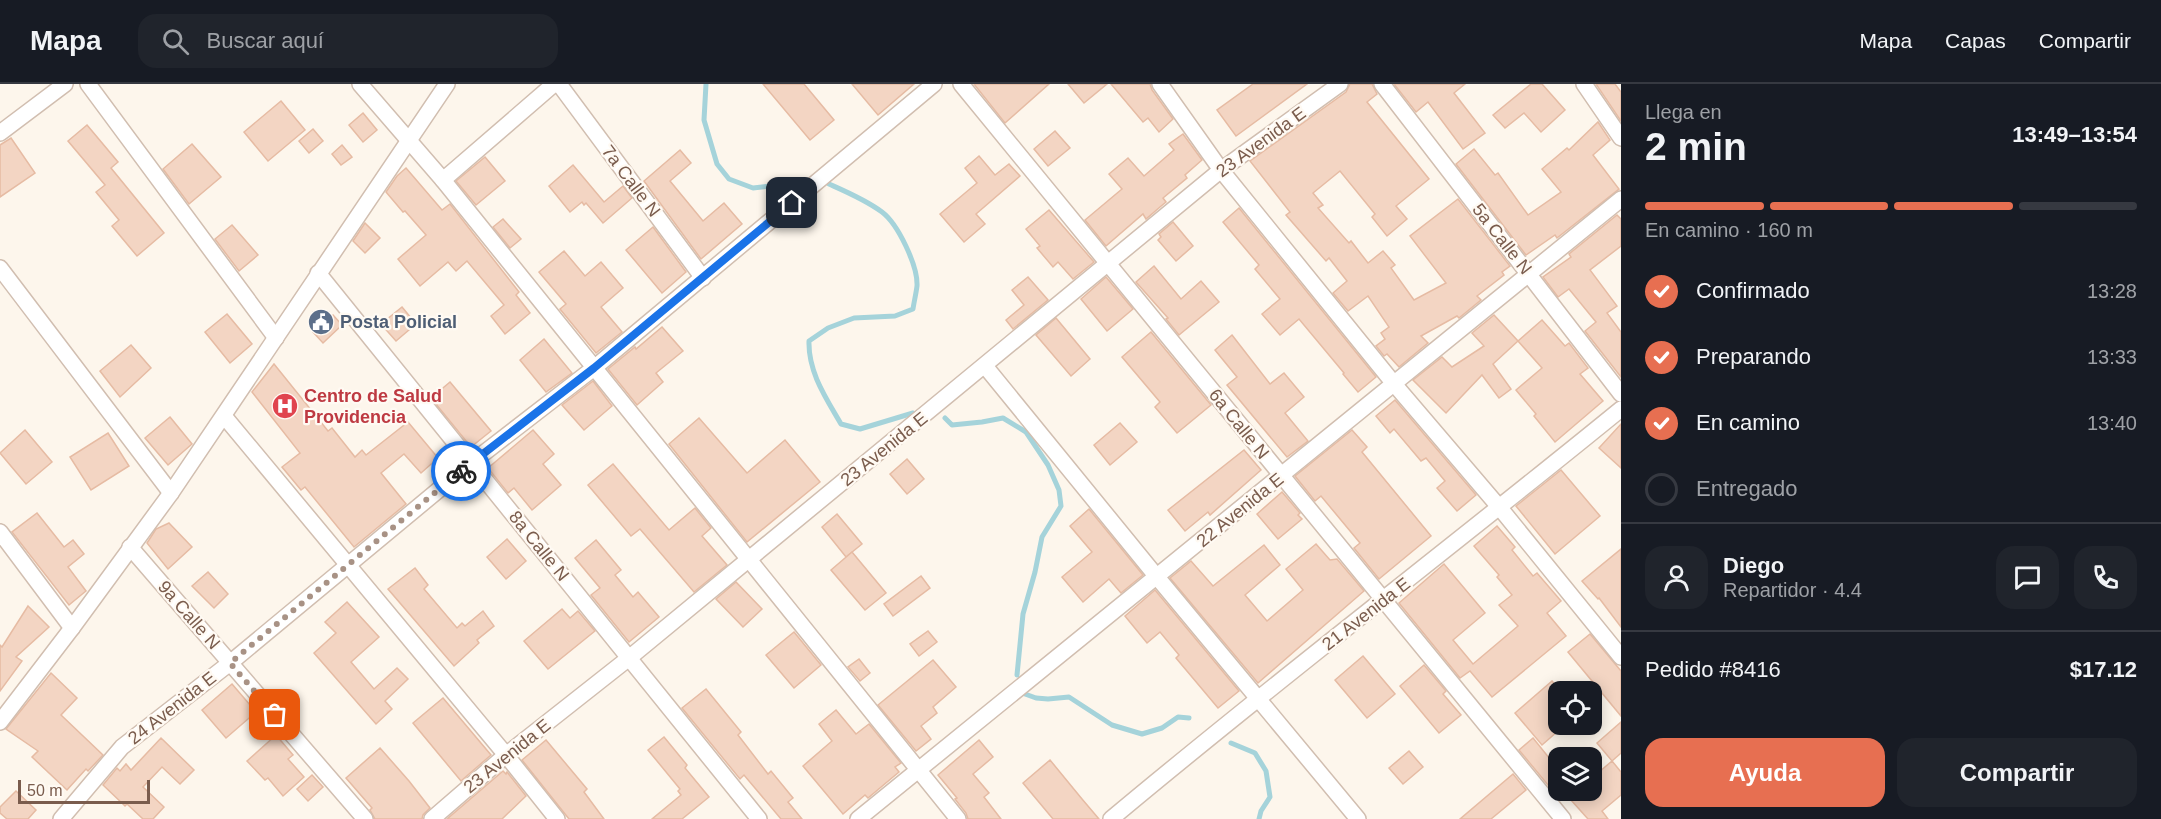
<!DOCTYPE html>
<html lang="es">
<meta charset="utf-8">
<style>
:root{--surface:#171b24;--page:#20242c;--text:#f1f3f6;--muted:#9ea1a6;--line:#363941;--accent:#e76f51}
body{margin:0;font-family:Arial,sans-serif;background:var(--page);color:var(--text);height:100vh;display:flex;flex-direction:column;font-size:22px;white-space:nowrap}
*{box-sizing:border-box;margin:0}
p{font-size:20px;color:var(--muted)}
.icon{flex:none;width:33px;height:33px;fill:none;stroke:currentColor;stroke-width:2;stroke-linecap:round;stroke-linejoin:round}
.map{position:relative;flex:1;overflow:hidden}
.drawer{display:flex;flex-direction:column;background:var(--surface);width:540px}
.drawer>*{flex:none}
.fabs{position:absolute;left:1548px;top:597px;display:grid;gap:12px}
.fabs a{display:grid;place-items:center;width:54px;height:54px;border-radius:12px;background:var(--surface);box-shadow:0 3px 15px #0003;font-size:30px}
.scale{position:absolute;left:18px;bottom:15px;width:132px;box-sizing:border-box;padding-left:6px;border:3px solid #7a5c4d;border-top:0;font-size:16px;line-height:21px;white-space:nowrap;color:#7a5c4d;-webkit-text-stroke:4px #fffaf3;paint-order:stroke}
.pin{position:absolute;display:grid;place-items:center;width:51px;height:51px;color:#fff;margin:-26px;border-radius:12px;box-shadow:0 3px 9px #0006}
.courier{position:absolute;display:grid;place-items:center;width:60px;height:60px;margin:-30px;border:4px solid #1a73e8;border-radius:50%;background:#fff;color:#222;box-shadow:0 2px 8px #0007}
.head em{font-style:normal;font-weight:800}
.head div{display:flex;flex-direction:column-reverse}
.head{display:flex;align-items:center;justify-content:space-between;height:102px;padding:0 24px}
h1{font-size:39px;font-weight:800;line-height:45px}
.bar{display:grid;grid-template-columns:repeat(4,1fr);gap:9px 6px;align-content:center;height:72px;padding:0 24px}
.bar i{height:8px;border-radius:4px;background:var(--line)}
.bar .selected{background:var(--accent)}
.bar p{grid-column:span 4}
.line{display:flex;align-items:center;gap:15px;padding:0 24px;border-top:2px solid var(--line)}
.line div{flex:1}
.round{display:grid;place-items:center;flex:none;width:63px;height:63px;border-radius:18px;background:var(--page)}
ol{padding:0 24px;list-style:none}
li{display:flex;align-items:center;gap:18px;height:66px}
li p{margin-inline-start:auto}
li .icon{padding:6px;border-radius:50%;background:var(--accent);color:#fff;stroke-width:4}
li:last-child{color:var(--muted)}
li i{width:33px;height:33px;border:3px solid var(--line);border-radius:50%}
.action{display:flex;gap:12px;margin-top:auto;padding:12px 24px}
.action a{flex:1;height:69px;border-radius:18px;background:var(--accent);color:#fff;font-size:24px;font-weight:800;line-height:69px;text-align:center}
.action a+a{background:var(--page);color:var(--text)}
header{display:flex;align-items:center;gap:36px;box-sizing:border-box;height:84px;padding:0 30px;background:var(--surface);border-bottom:2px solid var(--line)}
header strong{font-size:28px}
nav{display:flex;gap:33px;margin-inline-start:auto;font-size:21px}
.search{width:420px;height:54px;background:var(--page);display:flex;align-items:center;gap:15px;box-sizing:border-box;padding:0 21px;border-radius:18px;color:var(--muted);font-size:22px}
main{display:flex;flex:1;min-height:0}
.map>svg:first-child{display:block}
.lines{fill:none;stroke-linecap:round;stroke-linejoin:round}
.stream{stroke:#a5d3da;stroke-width:5}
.building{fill:#f3d5c3;stroke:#e6bba3;stroke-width:1.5}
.minor-casing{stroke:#d1beb0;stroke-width:18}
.minor{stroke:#fff;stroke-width:15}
.done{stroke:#a89285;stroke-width:6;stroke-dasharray:0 10.8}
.route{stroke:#1a73e8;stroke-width:8}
.labels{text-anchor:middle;stroke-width:4.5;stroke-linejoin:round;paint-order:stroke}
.street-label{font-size:18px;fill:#7a5c4d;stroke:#fffaf3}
.service-label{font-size:18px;font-weight:bold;fill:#4e5e75;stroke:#fffaf3;text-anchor:start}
.health-label{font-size:18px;font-weight:bold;fill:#be3a42;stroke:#fffaf3;text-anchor:start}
</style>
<header>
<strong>Mapa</strong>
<div class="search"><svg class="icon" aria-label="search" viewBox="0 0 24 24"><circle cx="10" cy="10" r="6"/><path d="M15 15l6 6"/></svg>Buscar aquí</div>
<nav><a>Mapa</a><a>Capas</a><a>Compartir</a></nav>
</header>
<main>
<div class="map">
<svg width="1621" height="735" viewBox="0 0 1621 735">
<rect width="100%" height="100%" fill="#fdf6ec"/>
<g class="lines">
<g class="stream">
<path d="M706,0l-2,36 13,44 12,15 24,9 41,-5"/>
<path d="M829,100c18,8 37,16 53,28 16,12 36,54 35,74 -1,8 -3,16 -4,23l-18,7 -41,2 -26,10 -19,13c-1,31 17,57 32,83l19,5 53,-16"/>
<path d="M945,334l7,7 30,-3 21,-4 23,14 22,33 11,25 2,16 -19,31 -7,35 -12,42 -6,61"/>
<path d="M1025,610l11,4 12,1 21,-2 43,28 30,9 20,-6 16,-11 11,1"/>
<path d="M1231,659l24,10 11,18 4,26 -9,14 -2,8"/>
</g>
</g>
<g class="building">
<path d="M763,0h41l30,36 -24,20z"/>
<path d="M852,0h62l-36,31z"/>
<path d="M974,0h75l-44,39z"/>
<path d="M1068,0h39l-23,19z"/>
<path d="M1111,0h39l2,6 21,29 -14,13 -11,-14 -5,4z"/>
<path d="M1253,0h54l-71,52 -19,-26z"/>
<path d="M1350,0h22l5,10 -10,8 62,77 -33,27 11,13 -20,17 -15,-19 3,-3 -35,-43 -27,22 10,12 -5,3 31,35 2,-2 17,22 15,-12 12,14 -4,3 23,32 32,-17 -36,-47 48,-37 52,67 -8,6 2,3 -27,21 4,4 -22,18 -2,-2 -36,20 7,7 -29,24 -12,-13 -3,2 -8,-10 9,-7 -4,-6 8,-6 -21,-31 -20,15 -15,-18 14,-12 -18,-23 -3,3 -40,-46 4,-3 -40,-51 96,-69z"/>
<path d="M1394,0h71l-11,9 31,40 -22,16 -35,-47 -12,10z"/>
<path d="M1531,0h11l23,26 -24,22 -17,-19 -19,15 -12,-13z"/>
<path d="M1596,0h19l6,8v29z"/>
<path d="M281,17l24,29 -37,31 -24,-29z"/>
<path d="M363,29l14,17 -14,12 -14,-17z"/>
<path d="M1598,38l12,18 -17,15 26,34 -62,49 -2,-3 -29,20 -70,-91 18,-15 21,26 3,-2 30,42 33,-23 -19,-23 25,-21 2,2z"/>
<path d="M87,41l31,37 -7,6 53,65 -27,23 -25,-30 7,-6 -23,-28 9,-7 -37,-44z"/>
<path d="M313,45l10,12 -14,12 -10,-12z"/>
<path d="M1055,47l15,17 -22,18 -14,-17z"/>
<path d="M1183,50l19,26 -17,15 2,3 -24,20 3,4 -6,5 -14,12 -3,-5 -37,32 -21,-26 37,-31 -13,-15 19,-16 16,18 30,-26 -5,-6z"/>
<path d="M11,54l24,35 -35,24v-52z"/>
<path d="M192,60l29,33 -32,27 -26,-35z"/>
<path d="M342,61l10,12 -11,8 -9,-11z"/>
<path d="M680,66l11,13 -21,18 33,40 21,-18 18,21 -41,35 -57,-78z"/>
<path d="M979,72l16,19 14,-11 11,12 -44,38 9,10 -21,18 -24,-28 37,-31 -12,-15z"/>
<path d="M485,73l20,24 -29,24 -20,-24z"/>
<path d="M573,81l31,37 19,-16 9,12 -29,25 -17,-20 -2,2 -2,-3 -12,10 -21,-26z"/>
<path d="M406,84l36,42 8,-6 69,88 -3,3 14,18 -25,21 -14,-18 13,-11 -37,-44 -11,10 -8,-9 -28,24 -22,-27 28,-24 -21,-24 -2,1 -17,-20 11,-16z"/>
<path d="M1239,124l137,169 -18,15 -15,-18 1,-1 -45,-54 -19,16 -18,-21 18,-15 -25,-30 4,-4 -36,-43z"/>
<path d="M1049,126l45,52 -21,17 -15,-17 -5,5 -16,-19 3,-2 -14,-17z"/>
<path d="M1617,131l4,4v27l-31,24 27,36 -10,7 14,19v45l-36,-46 11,-9 -27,-33 -11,8 -15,-20 28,-20 -2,-3z"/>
<path d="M503,135l18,20 -11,9 -17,-21z"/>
<path d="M1173,138l20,24 -17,15 -18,-21 3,-3 -2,-3z"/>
<path d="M365,139l15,15 -15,15 -12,-12z"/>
<path d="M232,141l26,30 -19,16 -24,-32z"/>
<path d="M653,143l33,45 -24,21 -36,-43z"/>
<path d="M564,167l21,25 16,-14 22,26 -22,19 21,25 -26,21 -36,-44 6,-5 -27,-32z"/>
<path d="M1154,182l27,33 20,-18 18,21 -40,33 -13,-16 2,-1 -32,-36z"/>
<path d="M1028,193l20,23 -35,29 -7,-9 18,-15 -12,-15z"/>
<path d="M1106,193l27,32 -26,22 -26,-32z"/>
<path d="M402,223l14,17 -20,17 -15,-17z"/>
<path d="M227,230l25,30 -22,19 -25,-31z"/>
<path d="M333,231l9,10 -19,18 -10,-11z"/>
<path d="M1494,231l24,26 -25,23 18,25 -12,9 -17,-23 -36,38 -33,-33 29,-23 10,10 32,-21 -12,-13z"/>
<path d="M1056,234l34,41 -19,17 -35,-41z"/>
<path d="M1542,236l23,26 4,-3 19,25 -8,6 23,27 -48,41 -21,-26 2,-2 -20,-24 26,-22 -24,-27z"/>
<path d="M662,243l21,24 -27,22 7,9 -26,23 -29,-36 27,-22 1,2z"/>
<path d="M1151,248l60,73 -34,28 -22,-26 5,-5 -38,-45z"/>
<path d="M1232,251l38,49 14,-11 20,24 -19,16 23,28 -21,16 -60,-72 10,-8 -22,-27z"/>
<path d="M544,255l28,34 -26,19 -26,-32z"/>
<path d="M131,261l20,23 -31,29 -20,-26z"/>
<path d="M274,280l54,67 4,-3 23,29 7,-7 4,5 42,-33 30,36 -17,15 -17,-19 -23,19 25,31 -52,43 -49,-60 -4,3 -19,-23 18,-14 -48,-61z"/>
<path d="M593,297l19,25 -28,24 -22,-25z"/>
<path d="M450,298l41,49 -20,16 -40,-49z"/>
<path d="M1395,316l81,95 -19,16 -20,-23 8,-7 -19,-23 -5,3 -27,-32 -4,4 -14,-17z"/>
<path d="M170,333l22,27 -24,21 -23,-27z"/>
<path d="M699,334l48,55 38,-33 35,42 -73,60 -78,-98z"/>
<path d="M1120,339l17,19 -27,23 -16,-20z"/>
<path d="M1621,340v44l-22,-20z"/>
<path d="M25,346l27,32 -26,22 -26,-31z"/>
<path d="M533,346l21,24 -11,10 18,21 -29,25 -18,-22 -6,5 -20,-25z"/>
<path d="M1352,346l15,17 -5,5 69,84 -52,43 -25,-31 6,-5 -39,-47 -6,5 -20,-25z"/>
<path d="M108,349l21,33 -38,24 -21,-33z"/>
<path d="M1244,366l17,20 -51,45 -2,-3 -23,19 -17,-21z"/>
<path d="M907,375l17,20 -17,15 -17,-20z"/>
<path d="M613,380l56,66 26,-22 16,20 -9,8 25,29 -33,27 -54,-63 -9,7 -43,-51z"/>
<path d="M1561,386l39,46 -45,38 -39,-48z"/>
<path d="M1282,408l18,21 -2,2 4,4 -24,20 -21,-25z"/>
<path d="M1089,425l54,66 -22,18 -12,-14 -26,23 -21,-25 30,-25 -22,-26z"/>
<path d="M37,429l27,34 9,-7 11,14 -16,13 18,24 -17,14 -57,-73z"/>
<path d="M837,430l25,30 -16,13 -24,-30z"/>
<path d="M169,439l23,24 -24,22 -21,-26 9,-14z"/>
<path d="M1497,442l18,21 -3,3 21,26 4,-3 24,28 -14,12 19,23 -74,61 -22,-26 -10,7 -61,-75 45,-39 41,49 -32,27 20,24 45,-38 -19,-21 13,-10 -15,-18 2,-2 -25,-29z"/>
<path d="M507,455l19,22 -20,18 -19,-22z"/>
<path d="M596,456l25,30 -6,5 18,22 5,-5 21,25 -30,25 -38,-47 9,-7 -25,-30z"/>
<path d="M1316,460l14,16 7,-1 27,32 -106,92 -88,-105 21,-17 22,25 51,-41 16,20 -35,30 22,26 36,-31 -17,-21z"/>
<path d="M1621,465v78l-22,-29 -1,1 -16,-18z"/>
<path d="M852,468l34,41 -21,17 -34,-40z"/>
<path d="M415,484l13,17 -4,4 33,39 5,-5 3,3 18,-15 11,15 -17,14 2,3 -25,23 -66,-77z"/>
<path d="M208,488l20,22 -14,14 -22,-22z"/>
<path d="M921,492l9,12 -37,28 -9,-12z"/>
<path d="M736,498l26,27 -19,18 -27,-28z"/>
<path d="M1155,506l84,101 -21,17 -42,-50 3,-3 -19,-23 -13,11 -22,-27z"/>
<path d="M347,518l32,35 -28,25 23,27 23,-21 11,11 -23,22 7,8 -16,15 -62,-71 22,-20 -11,-11z"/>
<path d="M28,522l21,21 -33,30 6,4 -22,30v-46l2,2z"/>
<path d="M562,525l8,9 8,-7 17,20 -47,38 -24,-28z"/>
<path d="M928,547l9,11 -18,14 -9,-12z"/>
<path d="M794,548l27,33 -27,23 -28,-33z"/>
<path d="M1590,550l31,37v45l-53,-64z"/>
<path d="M1363,572l32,38 -28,24 -32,-38z"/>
<path d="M859,575l11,14 -10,8 -12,-14z"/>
<path d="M933,576l23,27 -23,20 4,6 -16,13 10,13 -15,12 -38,-46z"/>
<path d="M1424,581l22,26 -3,3 18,21 -22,18 -39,-47z"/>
<path d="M51,589l26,25 -16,17 42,40 -15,16 -2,-2 -19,21 -35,-33 6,-6 -32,-22z"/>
<path d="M1552,597l6,7v43l-16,14 -27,-32z"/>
<path d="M232,600l24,28 -30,26 -24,-28z"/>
<path d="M706,605l35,43 -3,3 30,39 3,-3 22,27 -5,4 14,17h-21l-37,-44 -4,4 -58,-71z"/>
<path d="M443,614l48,57 -30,26 -48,-58z"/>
<path d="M836,626l20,24 13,-10 32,39 -6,4 4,5 -31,26 -3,-3 -22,19 -40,-48 29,-25 -13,-17z"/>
<path d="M1621,638v31l-9,8 -15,-18z"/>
<path d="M276,651l17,20 -5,4 16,18 -21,19 -15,-18 -3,2 -18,-19z"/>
<path d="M664,653l23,28 -2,3 24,29 -27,22h-30l29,-24 -3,-4 2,-2 -32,-39z"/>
<path d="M161,654l33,32 -14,14 -18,-17 -19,20 21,20 -11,12h-10l-16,-15 -2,2 -22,-21 14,-17 3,3 6,-7 5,6z"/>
<path d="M1533,654l25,31v7l-10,9 -29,-35z"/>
<path d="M546,656l41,49 -3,3 20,27h-35l-47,-59z"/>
<path d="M979,656l14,17 -20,17 16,19 -5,4 17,22h-33l-2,-6 -11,-14 2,-1 -19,-23z"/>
<path d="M380,664l29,33 21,27 -7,7 -1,4h-47l-5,-9 2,-2 -26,-30z"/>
<path d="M1409,667l14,16 -20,17 -14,-16z"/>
<path d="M1050,676l32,39 17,20h-46l-30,-36z"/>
<path d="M1612,677l9,11v23l-19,16 6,8h-20l-17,-19 11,-10h10v-12z"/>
<path d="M503,687l3,3 1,-2 19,24 -24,23h-55z"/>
<path d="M1513,690l13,16 -35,29h-31z"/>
<path d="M312,691l11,12 -15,14 -11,-12z"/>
<path d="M16,707l20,19 -8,9h-21l-7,-6v-6z"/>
</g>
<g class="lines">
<g class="minor-casing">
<g id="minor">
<path d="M88,0l188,254"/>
<path d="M360,0l83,96 515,639"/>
<path d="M559,0l144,194"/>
<path d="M961,0l602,735"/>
<path d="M1160,0l61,86 174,215 105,123 121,149"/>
<path d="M1382,0l239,310"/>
<path d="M1584,0l37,54"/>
<path d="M0,49l65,-49"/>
<path d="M443,96l111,-96"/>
<path d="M0,184l171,225"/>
<path d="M318,189l441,546"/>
<path d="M985,282l172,211 201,242"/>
<path d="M224,332l282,339 51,64"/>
<path d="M0,448l72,96"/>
<path d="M130,463l235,272"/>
<path d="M0,638l72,-94 99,-135 276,-409"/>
<path d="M61,735l61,-72 108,-84 241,-200 123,-95 340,-284"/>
<path d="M432,735l74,-64 123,-97 592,-488 119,-86"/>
<path d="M858,735l763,-620"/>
<path d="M1111,735c167,-140 341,-272 510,-410"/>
</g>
</g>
<use href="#minor" class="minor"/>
</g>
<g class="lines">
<path class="done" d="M275,631l-45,-52 231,-192"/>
<path class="route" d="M461,387l133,-103 198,-165"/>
</g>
<defs>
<g id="civic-disc" transform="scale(1.35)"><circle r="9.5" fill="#5c6f8a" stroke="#fffaf3"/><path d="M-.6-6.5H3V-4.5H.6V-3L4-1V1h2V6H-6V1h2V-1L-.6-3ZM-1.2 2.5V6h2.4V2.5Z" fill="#fff"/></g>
<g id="hospital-disc" transform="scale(1.35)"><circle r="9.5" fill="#e0444e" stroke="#fffaf3"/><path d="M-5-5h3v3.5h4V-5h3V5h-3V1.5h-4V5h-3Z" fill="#fff"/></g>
</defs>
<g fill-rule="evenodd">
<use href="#civic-disc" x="321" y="238"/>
<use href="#hospital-disc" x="285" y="322"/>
</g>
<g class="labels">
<g class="street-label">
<text transform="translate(1261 58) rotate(-36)" y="6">23 Avenida E</text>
<text transform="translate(631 97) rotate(53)" y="6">7a Calle N</text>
<text transform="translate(1502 155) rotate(52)" y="6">5a Calle N</text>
<text transform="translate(1239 340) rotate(51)" y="6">6a Calle N</text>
<text transform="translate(884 365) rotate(-39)" y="6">23 Avenida E</text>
<text transform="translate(1240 426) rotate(-39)" y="6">22 Avenida E</text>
<text transform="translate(539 462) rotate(51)" y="6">8a Calle N</text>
<text transform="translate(1366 530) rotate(-38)" y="6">21 Avenida E</text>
<text transform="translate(189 531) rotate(49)" y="6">9a Calle N</text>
<text transform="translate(172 624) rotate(-38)" y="6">24 Avenida E</text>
<text transform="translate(507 672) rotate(-39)" y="6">23 Avenida E</text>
</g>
<g class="service-label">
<text x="340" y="244">Posta Policial</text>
</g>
<g class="health-label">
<text x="304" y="318">Centro de Salud<tspan x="304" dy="21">Providencia</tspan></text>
</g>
</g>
</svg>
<div class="fabs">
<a><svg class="icon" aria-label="locate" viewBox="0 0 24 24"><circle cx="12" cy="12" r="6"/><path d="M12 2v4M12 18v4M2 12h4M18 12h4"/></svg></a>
<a><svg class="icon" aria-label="layers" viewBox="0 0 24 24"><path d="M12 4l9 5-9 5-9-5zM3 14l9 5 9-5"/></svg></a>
</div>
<div class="scale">50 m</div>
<div class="pin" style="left:275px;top:631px;background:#ea580c"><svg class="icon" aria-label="bag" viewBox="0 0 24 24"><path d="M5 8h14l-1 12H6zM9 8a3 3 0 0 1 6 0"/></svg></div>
<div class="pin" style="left:792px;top:119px;background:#1f2937"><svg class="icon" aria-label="home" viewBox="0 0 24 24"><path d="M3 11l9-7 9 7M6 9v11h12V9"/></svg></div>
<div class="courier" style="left:461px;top:387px"><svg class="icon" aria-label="bike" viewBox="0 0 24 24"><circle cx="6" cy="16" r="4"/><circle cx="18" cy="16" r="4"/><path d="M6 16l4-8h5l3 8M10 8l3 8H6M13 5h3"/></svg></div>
</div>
<section class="drawer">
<div class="head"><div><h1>2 min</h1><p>Llega en</p></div><em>13:49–13:54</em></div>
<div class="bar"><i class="selected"></i><i class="selected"></i><i class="selected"></i><i></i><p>En camino · 160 m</p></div>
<ol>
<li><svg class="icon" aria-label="check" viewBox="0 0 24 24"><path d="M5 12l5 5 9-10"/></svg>Confirmado<p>13:28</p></li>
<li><svg class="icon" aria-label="check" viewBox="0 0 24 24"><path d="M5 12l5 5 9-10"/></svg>Preparando<p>13:33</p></li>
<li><svg class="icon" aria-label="check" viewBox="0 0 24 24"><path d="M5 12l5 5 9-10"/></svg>En camino<p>13:40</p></li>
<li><i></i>Entregado</li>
</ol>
<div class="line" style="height:108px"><a class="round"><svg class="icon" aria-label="person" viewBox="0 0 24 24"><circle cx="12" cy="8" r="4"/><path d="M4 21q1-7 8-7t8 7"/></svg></a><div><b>Diego</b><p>Repartidor · 4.4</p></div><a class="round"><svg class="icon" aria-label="chat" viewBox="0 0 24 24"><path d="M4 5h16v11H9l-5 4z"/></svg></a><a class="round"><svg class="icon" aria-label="phone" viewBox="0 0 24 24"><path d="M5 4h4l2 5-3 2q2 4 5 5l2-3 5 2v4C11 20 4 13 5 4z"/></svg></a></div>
<div class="line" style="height:78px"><div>Pedido #8416</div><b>$17.12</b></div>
<div class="action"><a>Ayuda</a><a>Compartir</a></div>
</section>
</main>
